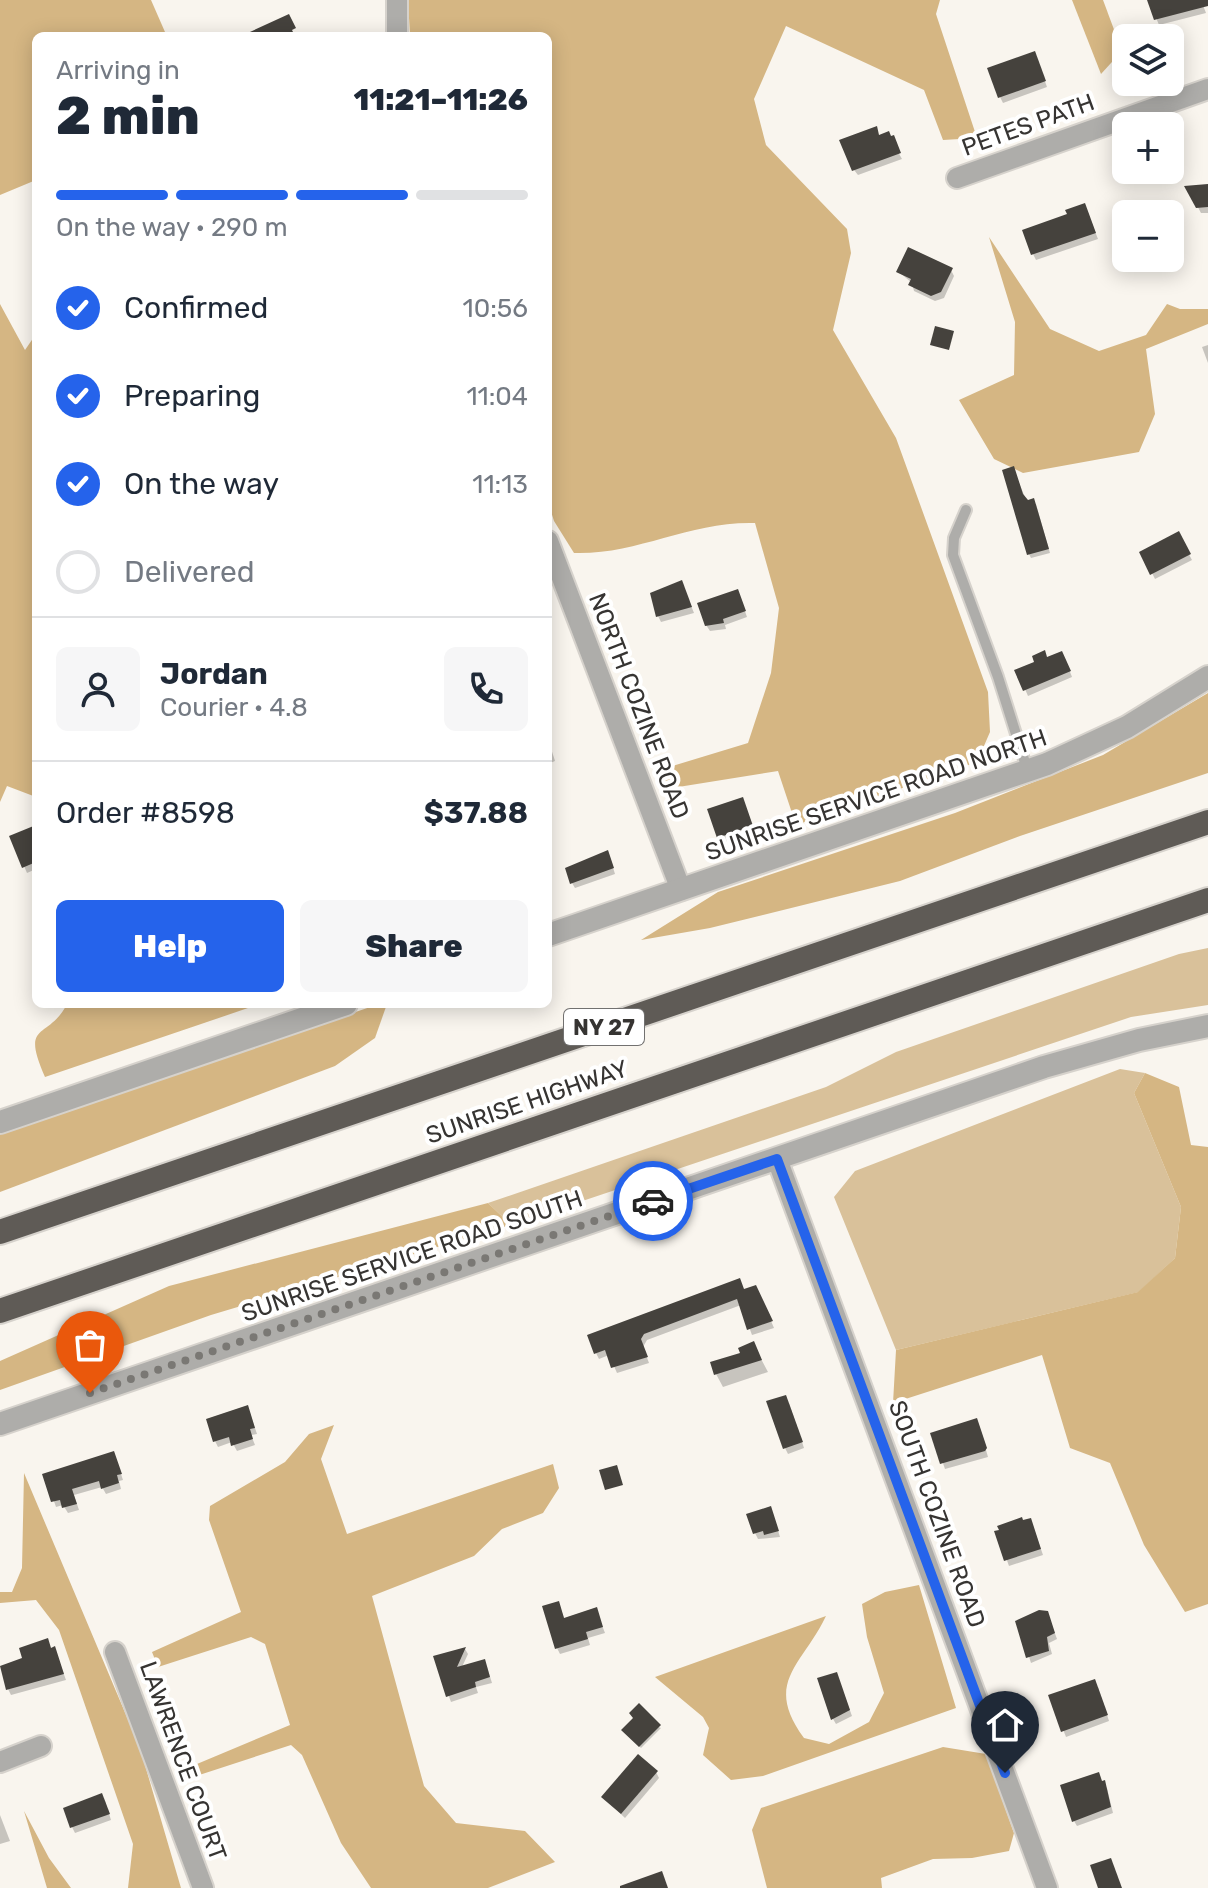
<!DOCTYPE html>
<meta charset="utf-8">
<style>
:root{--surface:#fff;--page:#f6f6f7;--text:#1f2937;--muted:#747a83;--line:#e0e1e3;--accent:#2563eb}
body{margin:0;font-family:Rubik,sans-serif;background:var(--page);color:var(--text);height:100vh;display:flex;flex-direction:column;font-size:30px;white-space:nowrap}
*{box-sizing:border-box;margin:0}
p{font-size:26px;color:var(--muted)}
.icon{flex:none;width:44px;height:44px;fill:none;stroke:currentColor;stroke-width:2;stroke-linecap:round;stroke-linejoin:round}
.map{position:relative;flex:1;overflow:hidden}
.side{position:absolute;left:32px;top:32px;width:520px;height:976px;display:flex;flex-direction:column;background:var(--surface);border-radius:12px;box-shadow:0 4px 20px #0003}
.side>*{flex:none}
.controls{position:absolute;left:1112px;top:24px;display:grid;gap:16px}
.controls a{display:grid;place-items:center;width:72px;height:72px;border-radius:12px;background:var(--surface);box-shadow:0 4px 20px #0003;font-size:40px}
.pin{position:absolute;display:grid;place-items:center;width:68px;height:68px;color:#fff;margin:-82px -34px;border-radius:50% 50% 50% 0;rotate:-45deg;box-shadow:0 0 8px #0007}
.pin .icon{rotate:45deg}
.courier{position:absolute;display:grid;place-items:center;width:80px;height:80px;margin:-40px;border:6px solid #2563eb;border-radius:50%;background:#fff;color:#222;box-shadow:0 2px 10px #0007}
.summary em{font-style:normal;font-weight:800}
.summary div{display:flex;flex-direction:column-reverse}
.summary{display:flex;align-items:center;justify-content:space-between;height:136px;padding:0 24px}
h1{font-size:52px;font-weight:800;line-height:60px}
.bar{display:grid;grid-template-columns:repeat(4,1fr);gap:12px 8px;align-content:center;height:96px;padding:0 24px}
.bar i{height:10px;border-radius:6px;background:var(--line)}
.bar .selected{background:var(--accent)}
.bar p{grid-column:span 4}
.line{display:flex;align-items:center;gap:20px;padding:0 24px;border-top:2px solid var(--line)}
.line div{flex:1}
.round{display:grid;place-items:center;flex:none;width:84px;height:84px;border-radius:12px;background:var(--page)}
ol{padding:0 24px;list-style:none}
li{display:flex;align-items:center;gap:24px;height:88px}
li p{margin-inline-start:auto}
li .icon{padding:8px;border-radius:50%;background:var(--accent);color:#fff;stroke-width:4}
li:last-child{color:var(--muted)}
li i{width:44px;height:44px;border:4px solid var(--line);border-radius:50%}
.primary-button{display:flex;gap:16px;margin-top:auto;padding:16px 24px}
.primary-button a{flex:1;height:92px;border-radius:12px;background:var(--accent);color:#fff;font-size:32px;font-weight:800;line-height:92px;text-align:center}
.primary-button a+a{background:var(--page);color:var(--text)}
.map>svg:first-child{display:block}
.green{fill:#d9c19a}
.forest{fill:#d5b683}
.shadow{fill:#0003}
.building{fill:#45423d}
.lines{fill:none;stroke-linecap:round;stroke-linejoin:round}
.service-casing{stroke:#d6d2cc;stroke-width:14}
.minor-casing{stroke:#d6d2cc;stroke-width:24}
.tertiary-casing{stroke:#d6d2cc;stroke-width:26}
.motorway-casing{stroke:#d6d2cc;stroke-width:28}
.service{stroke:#aeadaa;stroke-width:10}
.minor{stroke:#aeadaa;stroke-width:20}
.tertiary{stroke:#aeadaa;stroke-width:22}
.motorway{stroke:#5f5b56;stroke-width:24}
.done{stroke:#7a7874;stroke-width:8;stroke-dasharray:0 14.4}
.route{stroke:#2563eb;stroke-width:10}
.labels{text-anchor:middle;stroke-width:8;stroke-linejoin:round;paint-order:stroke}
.shield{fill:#fff;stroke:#727170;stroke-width:2}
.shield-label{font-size:22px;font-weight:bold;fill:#363432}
.street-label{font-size:24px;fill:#363432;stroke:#fff}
</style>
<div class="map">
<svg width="1208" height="1888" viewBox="0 0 1208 1888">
<rect width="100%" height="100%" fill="#f9f5ee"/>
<g class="green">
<path d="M1208,948v57l-77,12 -620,208 -23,-22 338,-116 70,-35 283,-98z"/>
<path d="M1120,1069l25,4 -11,20 47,114 -6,51 -36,34 -243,58 -62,-153 21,-26z"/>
</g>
<g class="forest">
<path d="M0,0h151l14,32 5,4h-134v144l-36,15z"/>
<path d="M408,0h532l-4,14 41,124 -34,2 -19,-50 -138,-64 -32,73 12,46 81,84 4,24 -18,77 63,108 92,254 2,40 -13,30 -181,63 -18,-54 -106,17 -16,-17 92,-28 23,-70 8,-65 -24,-85c-65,-2 -118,32 -181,30l-20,-32 -6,-19v-466h-138z"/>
<path d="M1072,0h31l19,51 -21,23z"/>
<path d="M989,237l61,92 49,22 47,-16 21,-31 13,5h28v15l-62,25 9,65 -16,38 -116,21 -29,-14 -35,-59 55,-25 1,-53z"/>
<path d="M0,304l25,46 11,-16v463l-29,-11 -7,16z"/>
<path d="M1208,693v80l-188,63 -120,45 -190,47 -69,12 77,-48 237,-79 148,-58z"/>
<path d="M67,1004h193l-215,73c-25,-57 3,-36 22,-73z"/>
<path d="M379,1004h8l-12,34 -40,28 -335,126v-59z"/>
<path d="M1145,1073l34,14 12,58 17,2v457l-23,8 -41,-67 -34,-82 -40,-15 -28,-93 -149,48 3,-53 242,-58 37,-34 6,-51 -47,-114z"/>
<path d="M488,1203l23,22 -300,90 -211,75v-29l169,-75z"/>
<path d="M334,1425l-13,34 26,75 206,-70 6,24 -16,25 -41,16 -28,27 -102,40 52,190 32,37 69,8 30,31 -67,26h-117l-30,-45 -39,-88 -11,-10 -104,34 -2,-10 105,-44 -25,-81 -14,-7 -93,30 -6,-15 89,-40 -32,-92 1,-14 75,-44 24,-28z"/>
<path d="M24,1473l116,275 41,140h-53l5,-44 -74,-214 -23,-30 -36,3v-11h12l10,-24z"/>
<path d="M919,1585l37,123 -193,68 -32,4 -28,-25 6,-27 -6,-11 -48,-40 171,-61c-24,50 -63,66 -22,122l25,6 40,-22 15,-29 -17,-56 -5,-33 23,-12z"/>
<path d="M943,1747l43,7 28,79 -5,18 -37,7 -39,1 -52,19 1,10h-115l-15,-58 9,-22z"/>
<path d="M24,1811l25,47 22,30h-24z"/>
</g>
<g class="shadow">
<path d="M1149,0h52l5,13 -47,12z"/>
<path d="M1037,59l10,28 -44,16 -3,-6z"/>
<path d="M888,134l14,25 -44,16 -4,-5 26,-33z"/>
<path d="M1208,186v27h-7l-14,-26z"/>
<path d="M1087,211l11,28 -62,21 -3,-6 36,-39z"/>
<path d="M951,270l3,6 -10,22 -9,3 -21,-10 -2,-8 -13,-11z"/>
<path d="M1208,345v18l-6,-16z"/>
<path d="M1015,473l12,29 9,2 14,49 -19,5 -2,-4z"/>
<path d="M1178,534l14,26 -37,19 -13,-26z"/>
<path d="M684,588l10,25 -33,9 -3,-6z"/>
<path d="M740,597l7,20 -22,8 1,4 -16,2 -4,-6z"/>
<path d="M1047,659h18l7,18 -44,19 -11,-25z"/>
<path d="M548,739l7,22 -7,3z"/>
<path d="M745,805l10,27 -33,11 -12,-32z"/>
<path d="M36,829v40l-9,4 -15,-35z"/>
<path d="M610,858l5,16 -40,14 -3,-5z"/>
<path d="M744,1291l15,2 15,35 -22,7 -11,-30 -94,35 -4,7 6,16 -32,10 -8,-18 -10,4 -3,-6z"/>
<path d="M753,1344l15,28 -45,15 -7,-13z"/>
<path d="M789,1403l15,45 -16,6 -3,-6z"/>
<path d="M250,1413l7,21 -6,1 4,10 -18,6 -5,-9 -14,5 -3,-6z"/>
<path d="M979,1426l9,31 -43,12 -12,-34z"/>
<path d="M114,1453l9,27 -4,1 2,8 -15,5 -4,-7 -28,8 5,15 -11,3 -5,-8 -7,2 -11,-32z"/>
<path d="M773,1514l7,23 -22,2 -3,-6z"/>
<path d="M1033,1526l10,29 -34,11 -12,-33z"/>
<path d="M558,1603l7,17 31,-10 9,23 -17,5 2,7 -30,9 -3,-6z"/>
<path d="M1047,1612l10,27 -8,4 3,11 -21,9 -13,-41z"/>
<path d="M465,1649l3,5 -6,13h25l5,16 -16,4 2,6 -27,9 -16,-44z"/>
<path d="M51,1650l6,5 9,25 -55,15 -3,-6z"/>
<path d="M839,1680l13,36 -16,8 -3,-5z"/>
<path d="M1098,1687l11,34 -43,16 -16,-41z"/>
<path d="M635,1718l26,10 -20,20 -16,-16z"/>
<path d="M656,1772l3,6 -34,40 -21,-20z"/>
<path d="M1102,1783l5,5 6,25 -36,13 -3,-5z"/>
<path d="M105,1801l6,19 -36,13 -3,-6z"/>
<path d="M0,1815l10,26 -10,3z"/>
</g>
<g class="building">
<path d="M1147,0h61v6l-54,14z"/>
<path d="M289,14l7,14 -4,2 3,6h-54z"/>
<path d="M1035,51l11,30 -48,17 -11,-30z"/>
<path d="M877,126l2,9 10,-4 2,5 3,-1 7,18 -49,18 -13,-31z"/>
<path d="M1208,184v23l-12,1 -12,-22z"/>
<path d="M1085,203l11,30 -65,22 -9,-25 45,-16 -2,-4z"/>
<path d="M908,247l45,21 -12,24 -10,4 -23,-11 3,-6 -15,-7z"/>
<path d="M935,326l19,5 -5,19 -19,-5z"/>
<path d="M1014,466l9,28 5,6 6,-2 15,51 -22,6 -25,-85z"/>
<path d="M1179,531l12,23 -41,21 -11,-23z"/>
<path d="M682,580l10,27 -36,10 -6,-24z"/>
<path d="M738,589l8,22 -23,8 1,4 -19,3 -8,-23z"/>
<path d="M1045,650l2,7 15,-6 9,20 -48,20 -9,-21 20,-8 -2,-6z"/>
<path d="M743,797l10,29 -36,12 -10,-29z"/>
<path d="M36,825v37l-14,6 -13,-32z"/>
<path d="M608,850l6,18 -44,16 -5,-16z"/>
<path d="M740,1278l4,11 12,-4 17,36 -26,9 -10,-31 -93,35 -3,5 7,18 -37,11 -6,-18 -11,4 -7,-19z"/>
<path d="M754,1341l8,19 -48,15 -4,-13 30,-9 -2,-5z"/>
<path d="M786,1395l17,47 -20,7 -17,-48z"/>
<path d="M248,1405l7,23 -5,1 3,10 -22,7 -2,-9 -16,5 -7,-23z"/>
<path d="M977,1418l10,30 -2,3 -45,13 -10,-31z"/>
<path d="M114,1451l8,23 -5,1 2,8 -18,6 -2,-8 -27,8 5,15 -15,4 -2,-8 -9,2 -9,-28z"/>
<path d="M617,1465l6,20 -18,5 -6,-20z"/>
<path d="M771,1506l8,25 -15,4 -1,-4 -10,3 -7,-20z"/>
<path d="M1022,1517l1,3 8,-2 10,31 -37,12 -10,-30 5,-1 -2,-4z"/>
<path d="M559,1601l5,17 33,-11 6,20 -17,5 2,7 -33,10 -13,-43z"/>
<path d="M1039,1610l9,1 7,22 -8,4 2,14 -23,7 -11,-37z"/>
<path d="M48,1638l3,10 4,-2 9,28 -58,16 -6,-24 22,-8 -3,-10z"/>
<path d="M466,1647l-9,20 28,-8 5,18 -15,5 1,5 -30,10 -13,-41z"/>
<path d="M837,1672l13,38 -19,10 -14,-42z"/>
<path d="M1095,1679l13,36 -47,17 -13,-37z"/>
<path d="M639,1703l22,22 -22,22 -18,-17 12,-12 -4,-5z"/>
<path d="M638,1754l20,17 -37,43 -20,-17z"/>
<path d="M1099,1772l3,9 3,-1 6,27 -39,15 -12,-37z"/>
<path d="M102,1793l8,21 -40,14 -7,-20z"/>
<path d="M1111,1858l11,30h-24l-8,-23z"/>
<path d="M662,1871l6,17h-48v-2z"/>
</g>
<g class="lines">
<g class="service-casing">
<path id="service" d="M966,510l-12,28 -1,17 45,122 30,95"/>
</g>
<g class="minor-casing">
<g id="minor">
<path d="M397,0v36"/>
<path d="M957,178l251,-89"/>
<path d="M548,541l133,349"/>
<path d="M777,1159l270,729"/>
<path d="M115,1652l88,236"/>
<path d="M0,1762l41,-16"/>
</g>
</g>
<g class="tertiary-casing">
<g id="tertiary">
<path d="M548,935l499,-171 80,-37 81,-50"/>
<path d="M0,1122l346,-118"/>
<path d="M0,1424l1044,-357 95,-27 69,-14"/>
</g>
</g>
<g class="motorway-casing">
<g id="motorway">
<path d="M0,1232l1208,-410"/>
<path d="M0,1311l1208,-411"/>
</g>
</g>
<use href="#service" class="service"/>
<use href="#minor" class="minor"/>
<use href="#tertiary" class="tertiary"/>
<use href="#motorway" class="motorway"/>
</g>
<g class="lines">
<path class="done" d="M90,1393l563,-192"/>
<path class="route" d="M653,1201l124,-42 228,614"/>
</g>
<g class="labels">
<rect class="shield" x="564" y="1009" width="80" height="36" rx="6"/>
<g class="shield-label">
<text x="604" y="1035">NY 27</text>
</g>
<g class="street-label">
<text transform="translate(1028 125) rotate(-20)" y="8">PETES PATH</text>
<text transform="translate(639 706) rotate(69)" y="8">NORTH COZINE ROAD</text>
<text transform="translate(876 795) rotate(-19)" y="8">SUNRISE SERVICE ROAD NORTH</text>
<text transform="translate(527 1102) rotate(-19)" y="8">SUNRISE HIGHWAY</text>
<text transform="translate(412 1256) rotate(-19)" y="8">SUNRISE SERVICE ROAD SOUTH</text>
<text transform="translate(937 1514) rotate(70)" y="8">SOUTH COZINE ROAD</text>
<text transform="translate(183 1761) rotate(70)" y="8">LAWRENCE COURT</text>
</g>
</g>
</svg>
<div class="controls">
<a><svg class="icon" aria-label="layers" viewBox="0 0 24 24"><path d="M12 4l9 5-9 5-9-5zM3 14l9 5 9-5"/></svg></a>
<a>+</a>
<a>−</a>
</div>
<div class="pin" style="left:90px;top:1393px;background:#ea580c"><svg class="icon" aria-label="bag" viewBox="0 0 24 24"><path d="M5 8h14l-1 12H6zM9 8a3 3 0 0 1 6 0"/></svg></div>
<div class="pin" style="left:1005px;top:1773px;background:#1f2937"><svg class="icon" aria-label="home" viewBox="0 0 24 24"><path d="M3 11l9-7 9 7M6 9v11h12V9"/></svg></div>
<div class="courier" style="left:653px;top:1201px"><svg class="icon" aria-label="car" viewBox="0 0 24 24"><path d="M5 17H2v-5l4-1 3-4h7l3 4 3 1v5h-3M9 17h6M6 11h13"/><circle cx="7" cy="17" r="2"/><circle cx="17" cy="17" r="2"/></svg></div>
<section class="side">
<div class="summary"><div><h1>2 min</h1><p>Arriving in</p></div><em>11:21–11:26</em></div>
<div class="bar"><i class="selected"></i><i class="selected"></i><i class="selected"></i><i></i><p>On the way · 290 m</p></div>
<ol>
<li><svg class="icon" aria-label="check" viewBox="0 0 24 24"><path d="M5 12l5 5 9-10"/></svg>Confirmed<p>10:56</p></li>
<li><svg class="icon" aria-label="check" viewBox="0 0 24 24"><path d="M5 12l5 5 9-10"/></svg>Preparing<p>11:04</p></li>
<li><svg class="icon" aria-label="check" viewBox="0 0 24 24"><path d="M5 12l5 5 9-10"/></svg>On the way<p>11:13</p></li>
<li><i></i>Delivered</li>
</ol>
<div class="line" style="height:144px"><a class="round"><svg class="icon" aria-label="person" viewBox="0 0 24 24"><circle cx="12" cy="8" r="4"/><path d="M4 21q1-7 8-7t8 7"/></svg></a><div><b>Jordan</b><p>Courier · 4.8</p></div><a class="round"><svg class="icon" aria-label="phone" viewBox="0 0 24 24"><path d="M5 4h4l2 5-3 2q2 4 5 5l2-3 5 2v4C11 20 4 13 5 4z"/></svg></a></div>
<div class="line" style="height:104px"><div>Order #8598</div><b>$37.88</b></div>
<div class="primary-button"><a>Help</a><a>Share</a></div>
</section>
</div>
